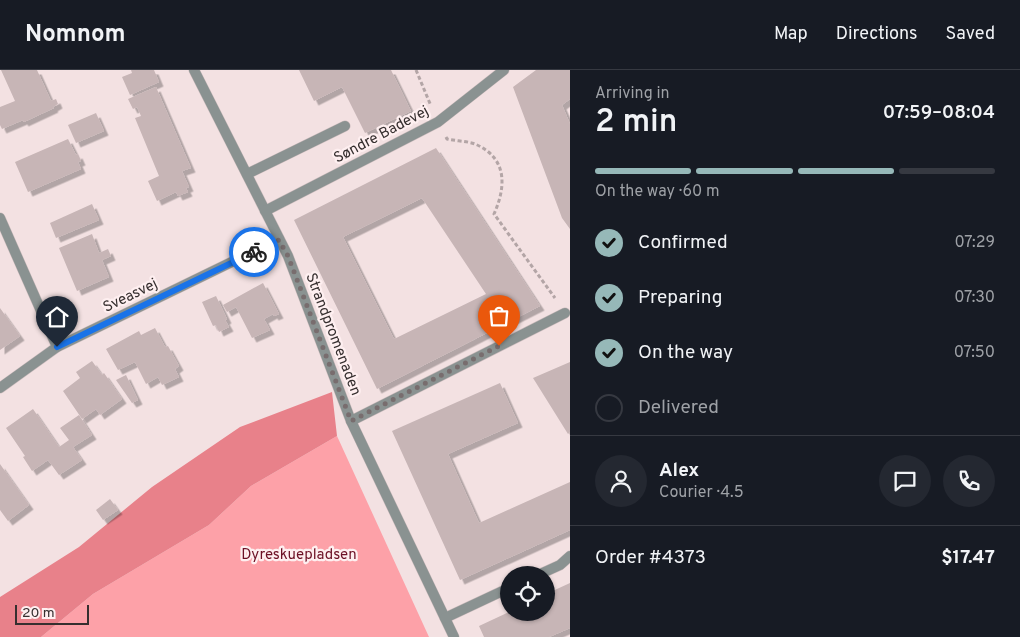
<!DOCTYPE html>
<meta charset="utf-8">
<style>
:root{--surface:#171b24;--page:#242831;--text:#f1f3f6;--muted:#9ea1a6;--line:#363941;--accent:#96b8b8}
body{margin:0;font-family:Overpass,sans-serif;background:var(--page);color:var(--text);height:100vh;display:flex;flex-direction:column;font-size:19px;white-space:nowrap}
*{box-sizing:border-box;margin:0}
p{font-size:16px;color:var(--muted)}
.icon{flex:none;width:28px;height:28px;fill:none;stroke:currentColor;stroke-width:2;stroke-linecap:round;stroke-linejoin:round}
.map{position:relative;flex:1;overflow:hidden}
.panel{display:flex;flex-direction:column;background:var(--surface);width:450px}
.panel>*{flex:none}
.fabs{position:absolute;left:500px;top:496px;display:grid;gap:10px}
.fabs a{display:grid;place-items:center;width:55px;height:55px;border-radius:50%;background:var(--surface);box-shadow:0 1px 4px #0004;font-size:25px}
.scale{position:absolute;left:15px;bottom:12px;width:74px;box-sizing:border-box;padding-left:5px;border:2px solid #362f2f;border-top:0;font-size:14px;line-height:18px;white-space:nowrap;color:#362f2f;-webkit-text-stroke:4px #feeff0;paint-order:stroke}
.pin{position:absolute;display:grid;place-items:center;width:42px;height:42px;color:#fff;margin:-51px -21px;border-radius:50% 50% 50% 0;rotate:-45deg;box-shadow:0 0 5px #0007}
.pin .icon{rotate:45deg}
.courier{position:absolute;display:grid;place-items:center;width:50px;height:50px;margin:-25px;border:4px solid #1a73e8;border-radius:50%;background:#fff;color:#222;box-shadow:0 1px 6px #0007}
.overview em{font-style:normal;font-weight:600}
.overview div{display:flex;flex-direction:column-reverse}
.overview{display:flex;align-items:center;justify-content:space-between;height:85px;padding:0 25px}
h1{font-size:32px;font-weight:600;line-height:38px}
.bar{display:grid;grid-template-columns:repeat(4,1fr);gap:8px 5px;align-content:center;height:60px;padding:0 25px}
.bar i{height:6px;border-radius:4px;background:var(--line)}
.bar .current{background:var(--accent)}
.bar p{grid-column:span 4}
.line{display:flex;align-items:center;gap:12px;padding:0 25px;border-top:1px solid var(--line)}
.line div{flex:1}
.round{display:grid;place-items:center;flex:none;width:52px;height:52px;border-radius:26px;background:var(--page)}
ol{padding:0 25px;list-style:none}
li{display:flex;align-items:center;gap:15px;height:55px}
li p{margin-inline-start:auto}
li .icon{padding:5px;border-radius:50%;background:var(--accent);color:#111;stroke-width:4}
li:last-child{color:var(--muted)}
li i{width:28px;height:28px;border:2px solid var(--line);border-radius:50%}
header{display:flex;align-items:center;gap:30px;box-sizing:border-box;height:70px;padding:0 25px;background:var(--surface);border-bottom:1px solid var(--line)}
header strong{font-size:24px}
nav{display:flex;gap:28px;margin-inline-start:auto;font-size:18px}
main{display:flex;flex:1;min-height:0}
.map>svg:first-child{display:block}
.green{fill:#fda1a8}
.forest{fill:#e8818a}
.building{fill:#c7b5b6;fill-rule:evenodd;filter:url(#shadow)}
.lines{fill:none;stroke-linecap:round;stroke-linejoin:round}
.lane-casing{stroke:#cdbdbe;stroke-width:11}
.street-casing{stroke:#cdbdbe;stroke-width:11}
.path{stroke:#b3a5a6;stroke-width:3;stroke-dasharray:4 2.5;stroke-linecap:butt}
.lane{stroke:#8a9291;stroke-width:10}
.street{stroke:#8a9291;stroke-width:10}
.done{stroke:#786d6e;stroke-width:5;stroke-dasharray:0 9}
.route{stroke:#1a73e8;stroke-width:6}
.labels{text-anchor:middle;stroke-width:4.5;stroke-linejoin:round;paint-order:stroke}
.street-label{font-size:15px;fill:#362f2f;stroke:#feeff0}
.park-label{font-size:15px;fill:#6d1025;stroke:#feeff0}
</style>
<header>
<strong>Nomnom</strong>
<nav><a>Map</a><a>Directions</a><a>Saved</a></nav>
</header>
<main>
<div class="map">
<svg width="570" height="567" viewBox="0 0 570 567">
<defs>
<filter id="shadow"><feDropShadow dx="4.5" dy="4.5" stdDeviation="0" flood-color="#0004"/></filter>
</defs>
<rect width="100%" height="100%" fill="#f3e1e2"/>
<path class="green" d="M337,366l92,201h-388l52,-43 116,-69 42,-39z"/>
<path class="forest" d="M332,322l5,44 -86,50 -42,39 -116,69 -52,43h-41v-40l79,-50 73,-60 88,-60z"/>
<g class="building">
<path d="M1,0h36l14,31 5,-2 2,5 -5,3 1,1 -30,14 -1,-2 -21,9 -2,-4v-18l15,-6z"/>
<path d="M131,0h23l5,12 -29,13 -8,-18 10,-4z"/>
<path d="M299,0h92l20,41 -46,22 -23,-46 -28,14z"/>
<path d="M536,0h34v29l-8,6 8,19v105l-8,-11 -49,-131z"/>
<path d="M156,17l35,81 -9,3 7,16 -3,1 2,4 -10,4 -2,-4 -19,9 -9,-20 11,-5 -24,-58 6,-2 -4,-9 -4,2 -5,-10z"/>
<path d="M96,43l8,18 -28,12 -8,-18z"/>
<path d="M68,69l8,16 2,-1 3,7 -3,1 3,7 -53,23 -13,-30z"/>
<path d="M436,78l104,158 -163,83 -83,-169zM422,128l64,96 -92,45 -51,-102z"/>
<path d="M92,134l7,16 -43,18 -6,-15z"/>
<path d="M92,164l7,19 9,-4 3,7 -9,4 7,17 -32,14 -18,-43z"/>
<path d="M263,213l16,31 -5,2 -1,-2 -9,5 6,11 -18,8 -16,-31 -9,5 -4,-7z"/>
<path d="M216,226l11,23 -2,1 4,7 -10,5 -3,-7 -3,1 -11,-24z"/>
<path d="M0,238l20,28 -20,14z"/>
<path d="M155,258l10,19 3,-1 11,20 -4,3 4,8 -17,8 -4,-8 -12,7 -11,-22 -17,8 -12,-21 33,-18 2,4z"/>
<path d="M92,291l10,14 2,-2 18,26 -22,16 -4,-6 -14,10 -19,-28 17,-13 -4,-6z"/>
<path d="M570,292v70l-2,2 -35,-56z"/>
<path d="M126,305l12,25 -6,3 -16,-23z"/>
<path d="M500,313l18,40 -70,31 31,69 91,-41v48l-110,50 -68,-149z"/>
<path d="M33,339l26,38 10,-7 -9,-12 19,-13 13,20 -19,12 9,13 -23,15 -11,-15 -16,11 -9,-14 2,-1 -19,-28z"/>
<path d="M0,394l29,41 -21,16 -8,-11z"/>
<path d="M110,429l8,11 -15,10 -7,-10z"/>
<path d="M570,513v45l-21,9h-65l-5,-11 30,-14h37v-18z"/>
</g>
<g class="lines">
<g class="lane-casing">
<path id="lane" d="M247,104l98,-48"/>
</g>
<g class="street-casing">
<g id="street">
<path d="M194,0l94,186 63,165 103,216"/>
<path d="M265,141l173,-89 66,-52"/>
<path d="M0,148l57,129"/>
<path d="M0,318l57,-41 222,-108"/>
<path d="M351,351l214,-108"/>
<path d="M538,505l22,-10 10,-9"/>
<path d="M445,548l64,-30"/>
</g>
</g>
<g class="path">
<path d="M416,0l15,36"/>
<path d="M446,67l1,2c9,2 20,2 28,5 33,14 31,43 19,70l61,84"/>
</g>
<use href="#lane" class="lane"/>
<use href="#street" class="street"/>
</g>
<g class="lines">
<path class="done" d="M254,182l25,-12 9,16 63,165 148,-75"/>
<path class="route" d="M57,277l197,-95"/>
</g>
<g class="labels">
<g class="street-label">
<text transform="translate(381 64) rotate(-28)" y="5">Søndre Badevej</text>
<text transform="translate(130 225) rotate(-26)" y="5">Sveasvej</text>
<text transform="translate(334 264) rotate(69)" y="5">Strandpromenaden</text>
</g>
<g class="park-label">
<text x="299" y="489">Dyreskuepladsen</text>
</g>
</g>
</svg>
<div class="fabs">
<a><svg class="icon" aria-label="locate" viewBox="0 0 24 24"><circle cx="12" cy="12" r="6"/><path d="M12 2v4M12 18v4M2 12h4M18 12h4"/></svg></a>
</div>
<div class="scale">20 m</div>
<div class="pin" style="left:499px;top:276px;background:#ea580c"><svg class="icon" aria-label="bag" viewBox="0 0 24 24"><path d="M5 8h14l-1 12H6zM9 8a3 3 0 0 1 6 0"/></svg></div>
<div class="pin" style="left:57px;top:277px;background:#1f2937"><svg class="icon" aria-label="home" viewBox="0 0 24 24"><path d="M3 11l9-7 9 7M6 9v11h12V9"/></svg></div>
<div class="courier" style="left:254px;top:182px"><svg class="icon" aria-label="bike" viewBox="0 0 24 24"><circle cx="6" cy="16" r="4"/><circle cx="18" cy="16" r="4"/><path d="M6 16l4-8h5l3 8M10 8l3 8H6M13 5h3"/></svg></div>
</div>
<section class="panel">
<div class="overview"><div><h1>2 min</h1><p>Arriving in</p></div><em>07:59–08:04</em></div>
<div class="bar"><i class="current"></i><i class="current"></i><i class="current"></i><i></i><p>On the way · 60 m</p></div>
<ol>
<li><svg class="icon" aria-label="check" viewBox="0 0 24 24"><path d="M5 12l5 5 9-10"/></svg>Confirmed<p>07:29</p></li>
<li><svg class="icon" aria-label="check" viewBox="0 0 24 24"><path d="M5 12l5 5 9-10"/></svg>Preparing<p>07:30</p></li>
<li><svg class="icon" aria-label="check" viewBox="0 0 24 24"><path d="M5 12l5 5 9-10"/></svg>On the way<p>07:50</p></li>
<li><i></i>Delivered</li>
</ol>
<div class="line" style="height:90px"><a class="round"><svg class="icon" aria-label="person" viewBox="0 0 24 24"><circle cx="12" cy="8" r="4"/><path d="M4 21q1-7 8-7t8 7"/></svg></a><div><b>Alex</b><p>Courier · 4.5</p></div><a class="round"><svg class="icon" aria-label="chat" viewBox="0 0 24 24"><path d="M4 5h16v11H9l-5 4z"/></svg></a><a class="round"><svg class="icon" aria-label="phone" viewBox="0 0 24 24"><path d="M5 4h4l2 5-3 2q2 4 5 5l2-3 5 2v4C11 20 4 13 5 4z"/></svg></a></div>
<div class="line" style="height:65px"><div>Order #4373</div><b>$17.47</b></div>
</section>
</main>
